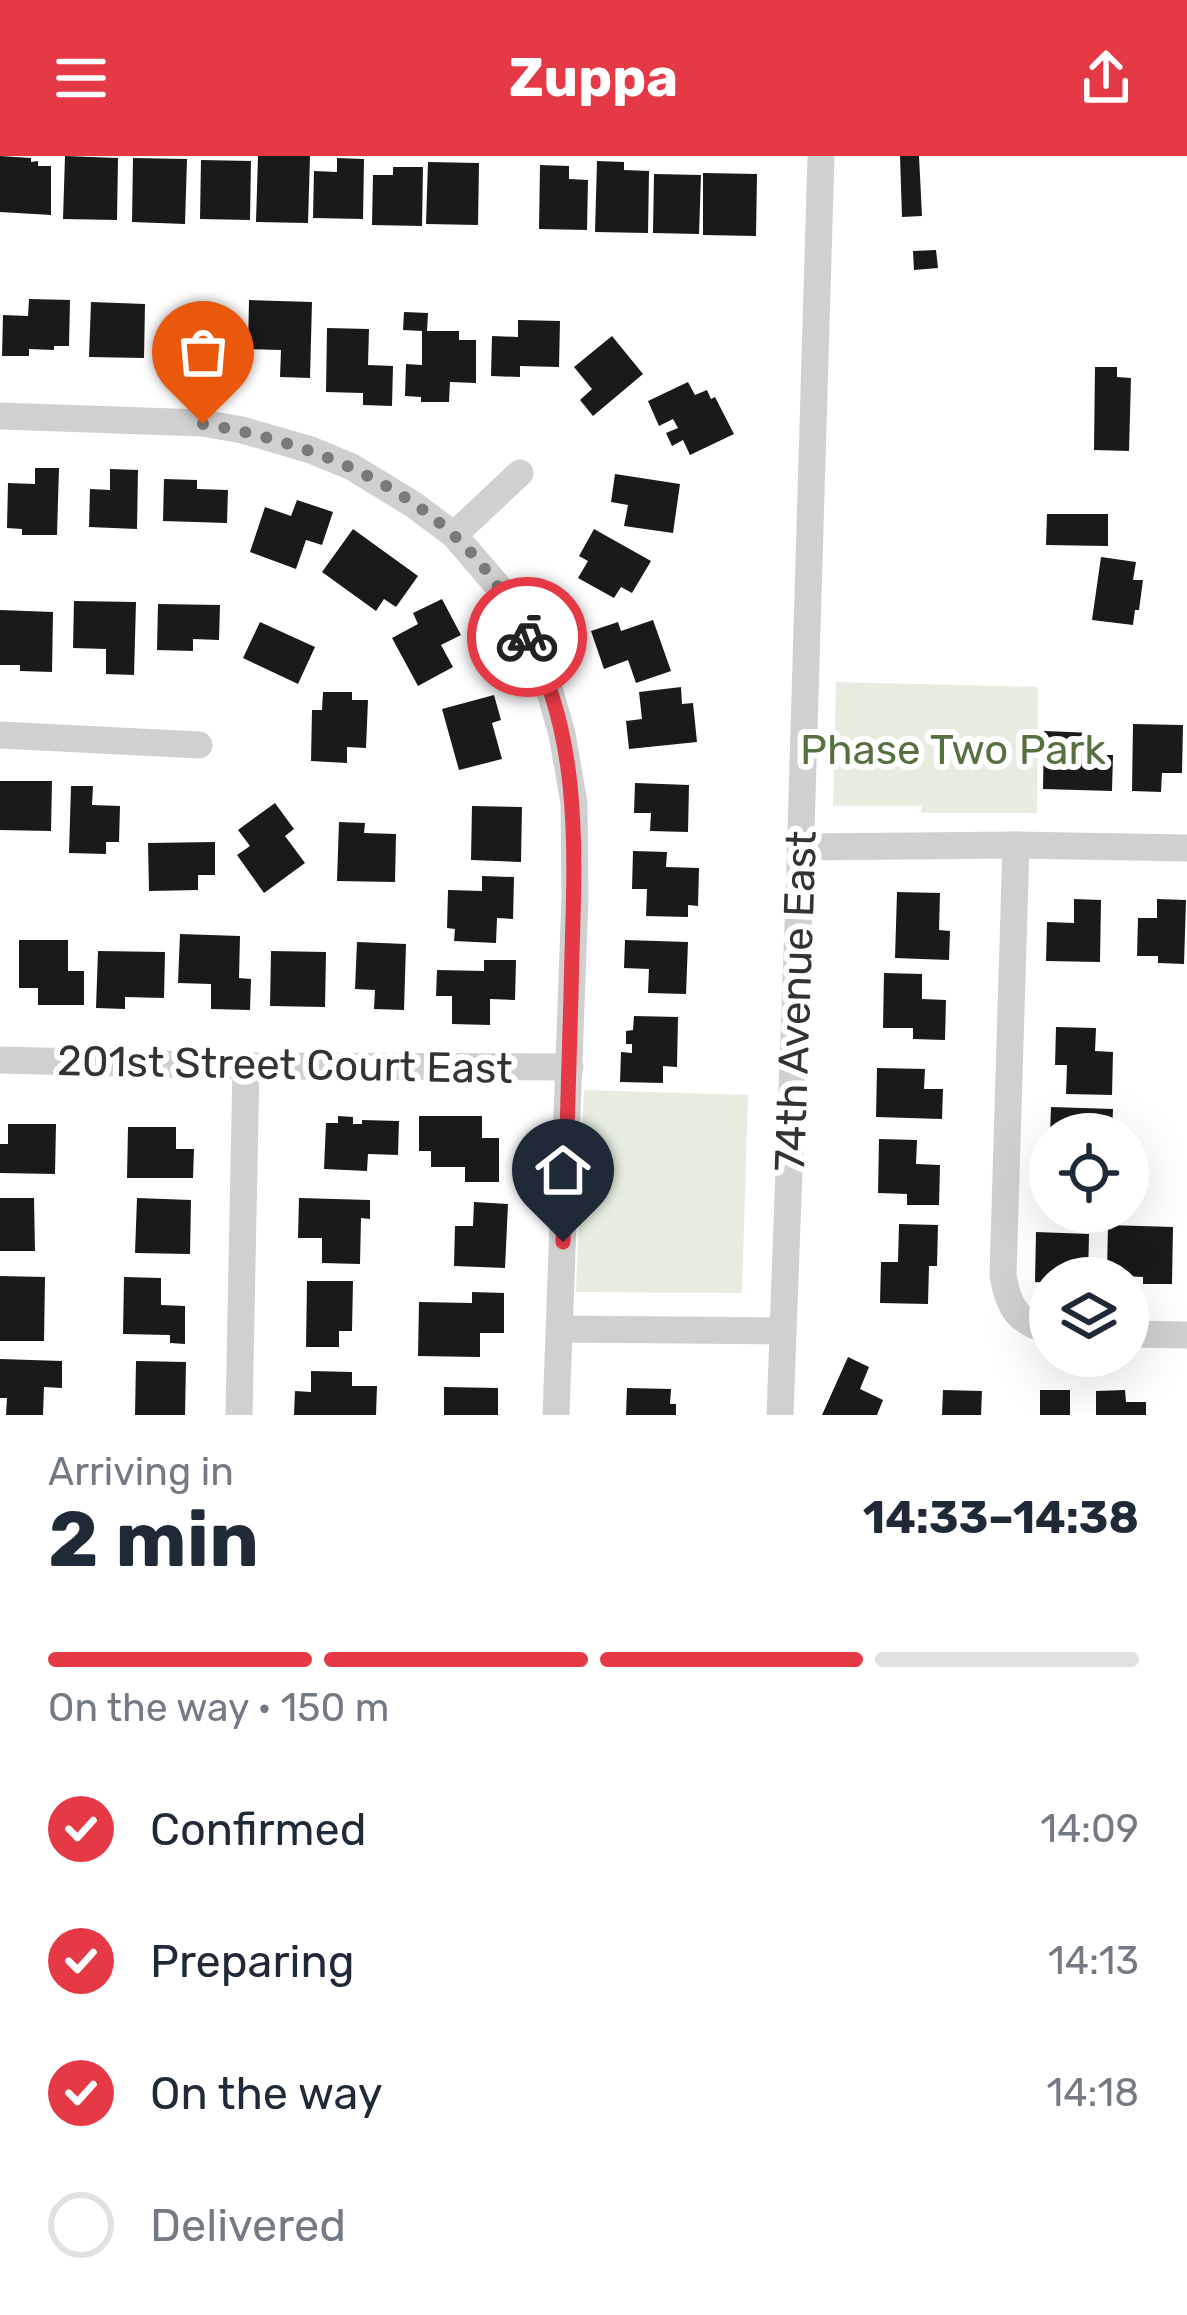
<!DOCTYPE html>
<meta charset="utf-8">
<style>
:root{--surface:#fff;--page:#f6f6f7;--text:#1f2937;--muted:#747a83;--line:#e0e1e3;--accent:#e63946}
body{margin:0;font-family:Rubik,sans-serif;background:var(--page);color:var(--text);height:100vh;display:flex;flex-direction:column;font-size:45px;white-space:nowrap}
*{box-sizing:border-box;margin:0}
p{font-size:39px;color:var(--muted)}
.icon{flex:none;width:66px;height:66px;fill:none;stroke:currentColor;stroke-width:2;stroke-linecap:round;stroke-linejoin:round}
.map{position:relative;height:1259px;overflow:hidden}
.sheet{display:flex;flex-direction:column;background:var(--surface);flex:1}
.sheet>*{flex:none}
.controls{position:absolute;left:1029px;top:957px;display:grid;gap:24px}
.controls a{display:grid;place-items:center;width:120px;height:120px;border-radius:50%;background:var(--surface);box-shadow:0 12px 48px #0002;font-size:60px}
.pin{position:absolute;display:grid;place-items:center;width:102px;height:102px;color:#fff;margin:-123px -51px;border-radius:50% 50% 50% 0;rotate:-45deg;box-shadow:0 0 12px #0007}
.pin .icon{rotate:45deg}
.courier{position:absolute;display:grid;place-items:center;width:120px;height:120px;margin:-60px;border:9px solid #e63946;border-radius:50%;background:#fff;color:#222;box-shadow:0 3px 15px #0007}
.head em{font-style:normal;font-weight:700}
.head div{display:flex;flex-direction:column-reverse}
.head{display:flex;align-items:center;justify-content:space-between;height:204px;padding:0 48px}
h1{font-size:78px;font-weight:700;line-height:90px}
.bar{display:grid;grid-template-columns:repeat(4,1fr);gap:18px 12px;align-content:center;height:144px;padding:0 48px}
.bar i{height:15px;border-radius:9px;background:var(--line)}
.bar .current{background:var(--accent)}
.bar p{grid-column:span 4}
ol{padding:0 48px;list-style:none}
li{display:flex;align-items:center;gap:36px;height:132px}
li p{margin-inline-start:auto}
li .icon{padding:12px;border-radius:50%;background:var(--accent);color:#fff;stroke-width:4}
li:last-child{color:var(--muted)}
li i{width:66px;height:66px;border:6px solid var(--line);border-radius:50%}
header{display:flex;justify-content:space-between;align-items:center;height:156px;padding:0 48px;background:var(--accent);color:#fff;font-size:54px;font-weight:700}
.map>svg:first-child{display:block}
.green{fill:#e6ecdf}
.building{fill:#1a1a1a}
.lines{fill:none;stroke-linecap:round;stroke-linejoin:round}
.minor{stroke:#d0d0d0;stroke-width:27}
.done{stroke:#7a7a7a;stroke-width:12;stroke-dasharray:0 21.6}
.route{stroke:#e63946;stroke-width:15}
.labels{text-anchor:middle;stroke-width:12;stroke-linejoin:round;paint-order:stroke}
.park-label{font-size:42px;fill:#56703f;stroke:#fff}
.street-label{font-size:42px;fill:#333;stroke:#fff}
</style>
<header><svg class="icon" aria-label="menu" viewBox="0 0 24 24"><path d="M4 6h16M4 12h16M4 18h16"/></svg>Zuppa<svg class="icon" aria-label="share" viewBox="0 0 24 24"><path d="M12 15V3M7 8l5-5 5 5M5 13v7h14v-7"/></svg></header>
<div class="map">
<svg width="1187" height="1259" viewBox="0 0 1187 1259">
<rect width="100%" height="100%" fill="#fff"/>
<g class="green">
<path d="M836,526l202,5 -1,126h-116v-7h-88z"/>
<path d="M584,934l164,5 -6,198 -166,-1z"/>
</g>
<g class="building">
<path d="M0,0l31,2v4l7,-1v5h13v49l-51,-3z"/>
<path d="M65,0l53,2 -1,62 -54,-1z"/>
<path d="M258,0h52l-2,67 -52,-1z"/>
<path d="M900,0h19l3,60 -20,1z"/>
<path d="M133,2l54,1 -2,65 -53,-2z"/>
<path d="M337,2l27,1 -1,60 -50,-1 1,-47 23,1z"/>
<path d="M201,4l50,1 -1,59 -50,-1z"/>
<path d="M597,5l27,1v8l25,1 -1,62 -53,-1z"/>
<path d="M428,6l51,1 -1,62 -52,-1z"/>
<path d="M540,9l29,1v13l19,1 -1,50 -48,-1z"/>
<path d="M393,11h30l-1,59 -50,-1 1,-50h20z"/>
<path d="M703,17l54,1 -1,62 -53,-1z"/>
<path d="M654,18l47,1 -2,59 -46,-1z"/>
<path d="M936,94l2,18 -24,2 -1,-19z"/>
<path d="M29,143l41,1 -1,46h-15v4l-25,-1v7h-27l1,-41 25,1z"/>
<path d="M249,144l63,2 -2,76 -30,-1 1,-27 -33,-1z"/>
<path d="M91,146l54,2 -1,54 -55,-1z"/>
<path d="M174,155l54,2 -2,51 -54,-2z"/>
<path d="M404,156l24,1 -1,18h32v9h17v43l-26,-1 -1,20h-28v-5l-16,-1 1,-32 16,1v-34l-19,-1z"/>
<path d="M518,164l42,1 -1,46 -39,-1v11l-29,-1 1,-40 26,1z"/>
<path d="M327,172l42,1 -1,36 25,1 -1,40 -29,-1v-12l-37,-1z"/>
<path d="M612,180l31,38 -50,42 -13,-16 12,-11 -18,-22z"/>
<path d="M1095,211h22v10l14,1 -2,73 -35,-1z"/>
<path d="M688,226l7,13 12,-5 4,9 4,-2 19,37 -44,21 -7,-15 -11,6 -6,-13 12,-5 -5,-9 -14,7 -11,-25z"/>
<path d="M35,312h24l-2,67h-35v-6l-15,-1 1,-45 27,1z"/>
<path d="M110,313l28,1 -1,59 -48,-2 1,-38 20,1z"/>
<path d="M615,318l65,10 -7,49 -49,-7 4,-21 -17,-3z"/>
<path d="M164,323l33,1v9l31,1 -1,33 -64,-2z"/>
<path d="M297,344l36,12 -11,33 -16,-5 -10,29 -46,-17 15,-45 26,9z"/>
<path d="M1047,358h61v32l-62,-1z"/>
<path d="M353,373l65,47 -22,31 -12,-8 -8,12 -54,-39z"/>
<path d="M594,373l57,32 -19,32 -11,-6 -7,11 -36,-20 10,-17 -9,-5z"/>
<path d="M1101,401l35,5 -3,18h10l-4,30h-4l-2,15 -41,-5z"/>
<path d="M442,443l19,36 -20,10 12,22 -35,19 -26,-48 26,-14 -5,-11z"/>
<path d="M74,445l62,1 -2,73 -28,-1v-25l-33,-1z"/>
<path d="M158,448l62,1 -1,35 -26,-1v12l-36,-1z"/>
<path d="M0,454l53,2 -1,60 -32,-1v-6h-20z"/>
<path d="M653,464l18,51 -35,12 -8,-23 -24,9 -13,-38 27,-9 3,9z"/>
<path d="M260,466l55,25 -17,37 -55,-26z"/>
<path d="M681,531l1,17 11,-1 4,39 -68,7 -3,-28 16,-2 -3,-27z"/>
<path d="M323,536h29v8h16l-2,48 -19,-1v16l-36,-2 1,-51h10z"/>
<path d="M494,539l7,25 -9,3 10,36 -43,11 -17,-61z"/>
<path d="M1133,568l50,1 -1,48h-20l-1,19 -29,-1z"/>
<path d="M1044,575l51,2v22h18l-1,36 -69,-2z"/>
<path d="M0,625h52l-1,50 -51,-1z"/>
<path d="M635,627l54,2 -1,47 -38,-1 1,-18h-17z"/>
<path d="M71,630h22l-1,19 28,1 -1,36h-13v12l-37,-1z"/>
<path d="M275,647l19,26 -9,7 20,27 -41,30 -27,-38 13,-9 -12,-16z"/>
<path d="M472,650l50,1 -1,55 -50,-2z"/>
<path d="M339,666l26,1 -1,10 32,1 -1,48 -58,-1z"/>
<path d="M215,686v33h-17v15l-49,1 -1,-48z"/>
<path d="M633,695l34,1 -1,15 33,1 -1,38 -10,-1v12l-42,-1 1,-27h-15z"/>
<path d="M482,720l32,1 -1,42 -16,-1 -1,25 -42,-2 1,-12 -8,-1 1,-38 34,1z"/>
<path d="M897,736l43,1 -1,37 11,1 -1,29 -54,-2z"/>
<path d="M1074,743l27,1 -1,62 -54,-1 1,-39 27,1z"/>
<path d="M1157,743l29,1 -2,64 -26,-1v-7h-21l1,-38h19z"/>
<path d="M180,778l60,2 -1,42 12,1 -1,31 -39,-1v-25l-33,-1z"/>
<path d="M19,784h49v31h16v34h-46v-17h-19z"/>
<path d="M625,784l63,2 -2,52 -38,-1 1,-24 -25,-1z"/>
<path d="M357,786l49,2 -2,66 -30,-1 1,-19 -20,-1z"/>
<path d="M98,795l67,1 -1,46 -39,-1v12l-29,-1z"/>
<path d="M271,795l55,1 -1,55 -55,-1z"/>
<path d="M484,804h32l-1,40 -25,-1v26l-38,-1v-28h-16l1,-26 47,1z"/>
<path d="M884,817l38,1v25l24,1 -1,40 -32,-1v-11h-30z"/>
<path d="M634,860l44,1 -1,50 -14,-1v17l-43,-1 1,-30 11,1v-9h-6v-13l7,-1z"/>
<path d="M1056,871l40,1 -1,23 18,1 -1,43 -46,-1 1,-29h-12z"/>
<path d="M877,912l48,1 -1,20h19l-1,30 -66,-2z"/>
<path d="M1051,951l62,2 -1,25h-62z"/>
<path d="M338,960l15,1v7h9v-4l37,1 -1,34 -30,-1 -1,17 -43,-2 2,-46h12z"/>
<path d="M419,960h63v22h17v44h-34v-15h-34v-16h-12z"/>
<path d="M8,968h48l-1,50 -55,-1v-29h8z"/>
<path d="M128,971h48v22h18l-1,29h-66z"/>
<path d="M879,983l38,1 -1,24 24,1 -1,40h-32v-11l-29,-1z"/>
<path d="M0,1042h34l1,53h-35z"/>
<path d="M137,1042l54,2 -1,54 -55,-1z"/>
<path d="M299,1042l71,2v19l-9,-1 -1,46 -38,-1v-25h-24z"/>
<path d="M474,1046l34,2 -3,64 -51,-2 1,-40h18z"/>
<path d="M899,1068l39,1 -1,41h-8l-1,38 -48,-1 1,-41h17z"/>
<path d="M1108,1069l65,2 -1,57h-29v-7l-21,-1v-5h-15z"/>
<path d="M1036,1076l53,2 -1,44h-38v5l-15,-1z"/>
<path d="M0,1120l45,1 -1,64h-44z"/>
<path d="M124,1121l37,1v27l24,1v38l-15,-1v-8l-47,-1z"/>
<path d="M307,1125h46l-1,50h-13v16h-33z"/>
<path d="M472,1136l32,1v40h-24v24l-62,-1 1,-54 53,1z"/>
<path d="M848,1201l21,10 -9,22 23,11 -6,15h-55z"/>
<path d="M0,1203l62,2v27l-18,-1 -1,28h-37l1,-17h-7z"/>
<path d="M136,1205l50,1 -1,53h-50z"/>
<path d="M311,1215l41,1v14h25l-1,29h-82l1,-24 16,1z"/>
<path d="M444,1231l54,1v27h-54z"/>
<path d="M627,1232l44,1 -1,15h6v11h-50z"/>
<path d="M943,1234l39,1 -1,24h-39z"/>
<rect x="1040" y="1234" width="30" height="25"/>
<path d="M1125,1234l1,12h20v13h-50v-24z"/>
</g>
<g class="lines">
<g class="minor">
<path d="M0,260l203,7 39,7 69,20 41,17 62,38 40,30 49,57 39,72 20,70 12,69 1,94 -19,518"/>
<path d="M454,379l66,-62"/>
<path d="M0,579l199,10"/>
<path d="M1016,689l-13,430c5,32 15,48 47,56"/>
<path d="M800,691l216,-2 171,3"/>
<path d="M0,904l246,6 324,1"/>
<path d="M560,1173l223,2"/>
<path d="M1128,1178l59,1"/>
<path d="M239,1259l7,-349"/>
<path d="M780,1259l19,-516 22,-743"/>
</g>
</g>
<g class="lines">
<path class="done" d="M203,268c114,18 238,70 301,172 9,13 15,27 23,41"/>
<path class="route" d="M527,481c60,110 46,237 44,358 -2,82 -5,165 -8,247"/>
</g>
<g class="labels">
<g class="park-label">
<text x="953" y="608">Phase Two Park</text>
</g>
<g class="street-label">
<text transform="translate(795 845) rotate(-88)" y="15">74th Avenue East</text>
<text transform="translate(285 908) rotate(1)" y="15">201st Street Court East</text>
</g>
</g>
</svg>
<div class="controls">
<a><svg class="icon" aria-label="locate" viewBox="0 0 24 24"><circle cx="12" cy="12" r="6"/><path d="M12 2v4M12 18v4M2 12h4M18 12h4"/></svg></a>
<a><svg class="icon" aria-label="layers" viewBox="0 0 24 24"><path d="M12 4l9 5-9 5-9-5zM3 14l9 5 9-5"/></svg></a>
</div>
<div class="pin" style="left:203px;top:268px;background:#ea580c"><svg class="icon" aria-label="bag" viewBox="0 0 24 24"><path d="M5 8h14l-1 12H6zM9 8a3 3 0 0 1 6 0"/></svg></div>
<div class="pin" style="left:563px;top:1086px;background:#1f2937"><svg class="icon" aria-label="home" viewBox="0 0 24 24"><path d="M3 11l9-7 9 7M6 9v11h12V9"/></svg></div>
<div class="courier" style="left:527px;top:481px"><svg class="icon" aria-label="bike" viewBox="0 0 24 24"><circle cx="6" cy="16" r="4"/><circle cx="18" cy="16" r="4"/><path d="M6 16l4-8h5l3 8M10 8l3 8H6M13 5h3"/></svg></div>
</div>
<section class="sheet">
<div class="head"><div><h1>2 min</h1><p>Arriving in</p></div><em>14:33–14:38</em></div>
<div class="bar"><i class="current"></i><i class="current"></i><i class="current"></i><i></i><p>On the way · 150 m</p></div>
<ol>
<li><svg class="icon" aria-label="check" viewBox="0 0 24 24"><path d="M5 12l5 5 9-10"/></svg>Confirmed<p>14:09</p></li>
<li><svg class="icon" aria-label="check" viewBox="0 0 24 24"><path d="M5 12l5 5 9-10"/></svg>Preparing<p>14:13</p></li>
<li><svg class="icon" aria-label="check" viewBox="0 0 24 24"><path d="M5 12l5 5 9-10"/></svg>On the way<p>14:18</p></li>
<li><i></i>Delivered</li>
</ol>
</section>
